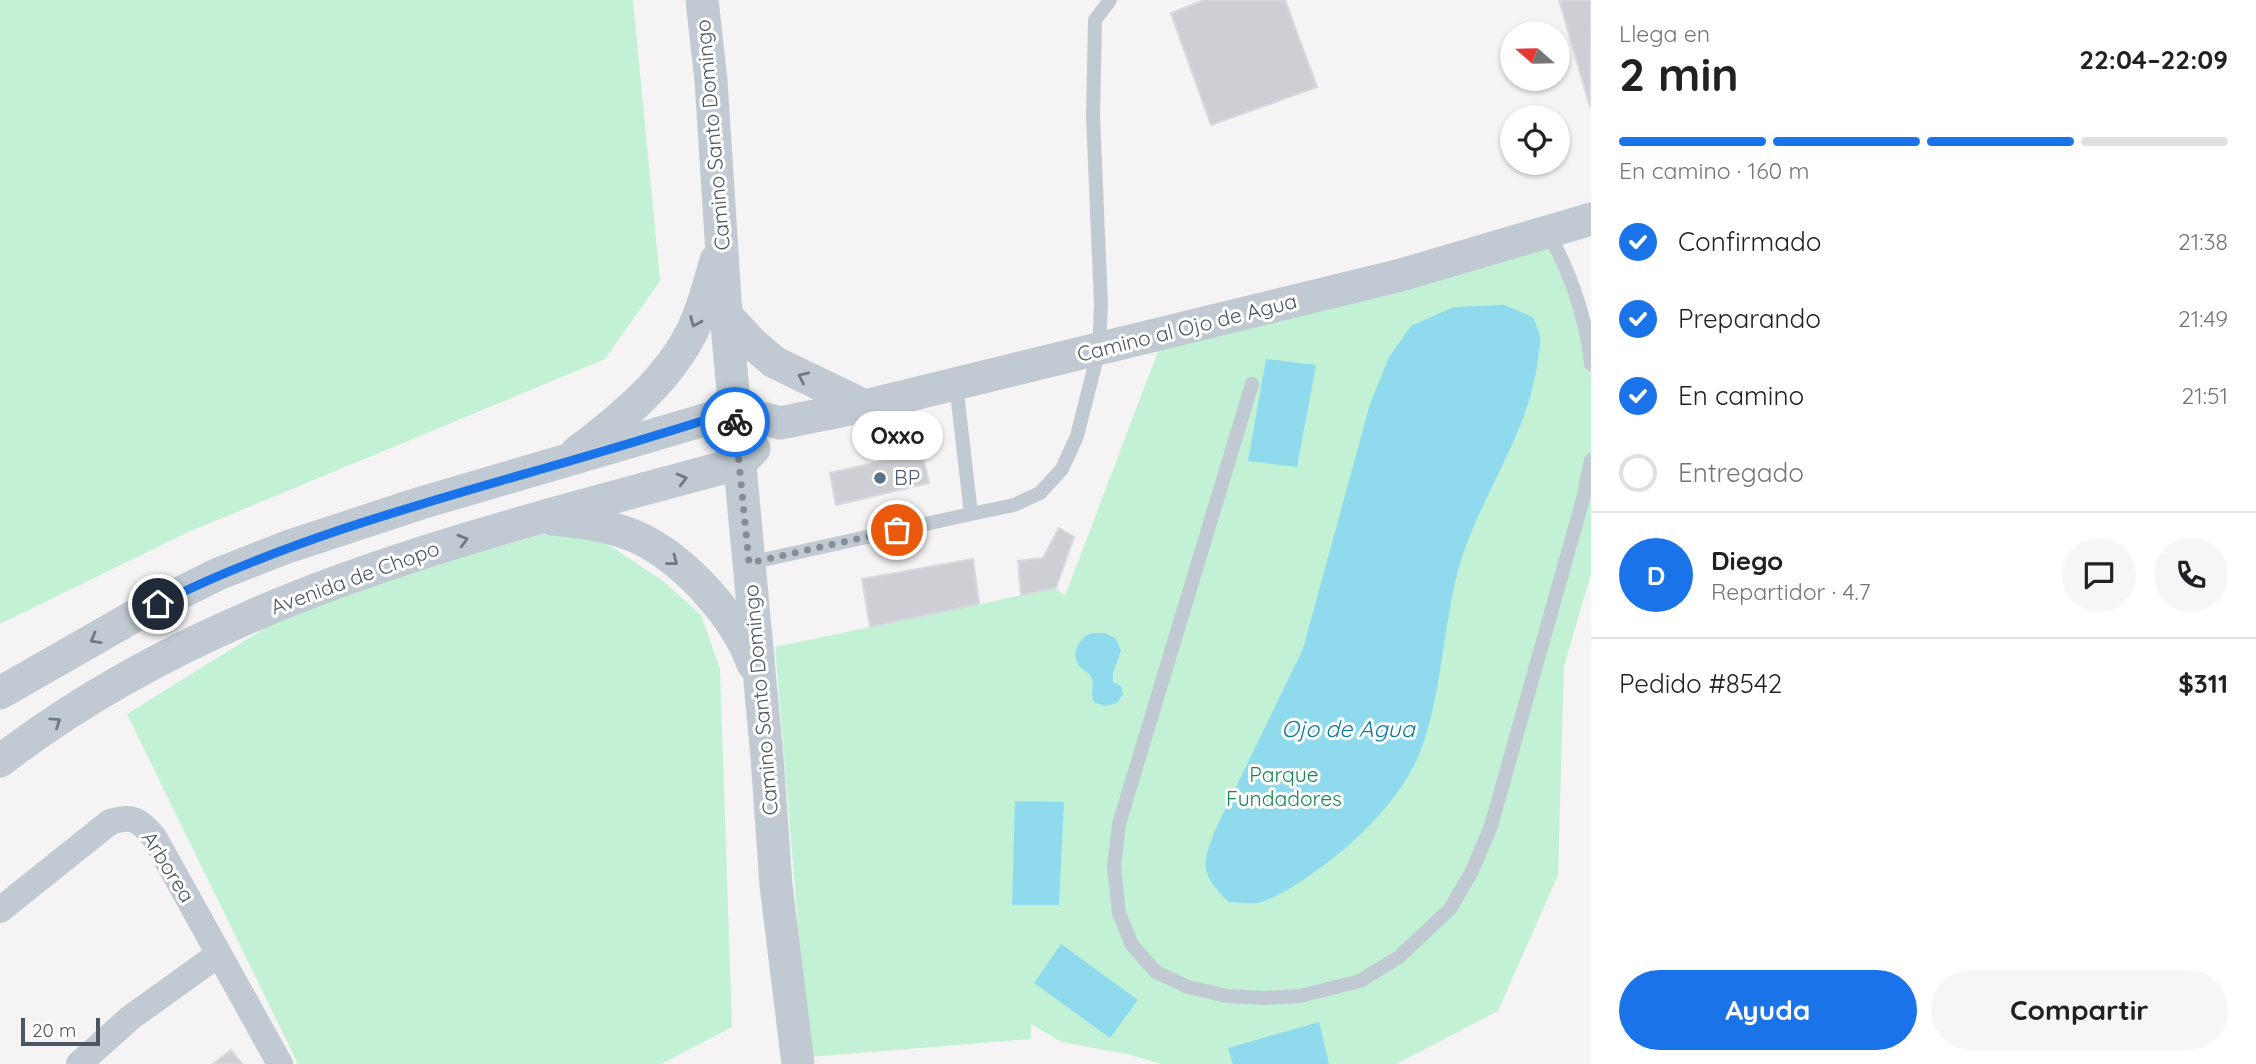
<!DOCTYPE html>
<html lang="es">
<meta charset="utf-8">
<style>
:root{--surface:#fff;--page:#f6f6f6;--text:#202124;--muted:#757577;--line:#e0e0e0;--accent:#1a73e8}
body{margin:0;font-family:Quicksand,sans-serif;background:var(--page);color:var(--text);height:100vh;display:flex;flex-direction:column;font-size:26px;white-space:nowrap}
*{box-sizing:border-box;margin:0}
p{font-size:23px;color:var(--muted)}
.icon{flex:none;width:38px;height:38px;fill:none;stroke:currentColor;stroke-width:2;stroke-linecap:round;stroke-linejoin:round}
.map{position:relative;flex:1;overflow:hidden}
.sheet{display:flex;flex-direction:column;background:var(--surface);width:665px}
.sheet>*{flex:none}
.needle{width:46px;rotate:290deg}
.controls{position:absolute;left:1500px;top:21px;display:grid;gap:14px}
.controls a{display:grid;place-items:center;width:70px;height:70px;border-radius:50%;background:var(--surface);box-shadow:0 2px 5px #0004;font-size:35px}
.scale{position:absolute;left:21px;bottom:18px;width:79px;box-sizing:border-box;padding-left:7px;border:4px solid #4a5661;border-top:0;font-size:19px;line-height:24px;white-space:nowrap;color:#4a5661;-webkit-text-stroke:5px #fff;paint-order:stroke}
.pin{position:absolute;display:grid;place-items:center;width:60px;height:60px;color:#fff;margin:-30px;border:4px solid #fff;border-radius:50%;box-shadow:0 2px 7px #0007}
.courier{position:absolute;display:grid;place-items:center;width:70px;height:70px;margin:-35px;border:5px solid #1a73e8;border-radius:50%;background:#fff;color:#222;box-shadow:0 2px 9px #0007}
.bubble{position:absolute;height:49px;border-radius:24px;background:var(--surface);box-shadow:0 2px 5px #0004;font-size:23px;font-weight:800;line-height:49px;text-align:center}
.headline em{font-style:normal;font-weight:800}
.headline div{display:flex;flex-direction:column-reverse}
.headline{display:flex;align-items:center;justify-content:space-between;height:119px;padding:0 28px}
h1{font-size:46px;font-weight:800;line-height:52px}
.bar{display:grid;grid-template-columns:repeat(4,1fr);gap:10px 7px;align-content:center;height:84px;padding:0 28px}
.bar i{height:9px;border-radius:5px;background:var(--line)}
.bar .active{background:var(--accent)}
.bar p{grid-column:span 4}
.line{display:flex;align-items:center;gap:18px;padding:0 28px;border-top:2px solid var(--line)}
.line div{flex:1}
.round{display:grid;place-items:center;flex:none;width:74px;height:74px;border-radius:37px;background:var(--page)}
ol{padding:0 28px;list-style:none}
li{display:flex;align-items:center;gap:21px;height:77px}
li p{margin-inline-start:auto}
li .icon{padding:7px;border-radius:50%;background:var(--accent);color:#fff;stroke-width:4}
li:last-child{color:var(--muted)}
li i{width:38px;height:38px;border:4px solid var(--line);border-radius:50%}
.action{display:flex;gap:14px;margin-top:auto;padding:14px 28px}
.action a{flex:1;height:80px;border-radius:42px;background:var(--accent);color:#fff;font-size:28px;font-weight:800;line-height:80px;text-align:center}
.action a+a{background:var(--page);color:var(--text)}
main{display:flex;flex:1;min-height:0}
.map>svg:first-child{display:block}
.green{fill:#c3f1d5}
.water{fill:#90daee}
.building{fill:#cdcfd5;stroke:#d7d9de;stroke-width:2}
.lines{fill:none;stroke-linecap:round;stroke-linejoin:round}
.service{stroke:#c1cad2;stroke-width:14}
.minor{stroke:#c1cad2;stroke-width:26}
.tertiary{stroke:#c1cad2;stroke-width:33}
.oneway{stroke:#6e7983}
.done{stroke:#868d94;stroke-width:7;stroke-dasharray:0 12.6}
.route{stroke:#1a73e8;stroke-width:9}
.service-dot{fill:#5c6f8a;stroke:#fff;stroke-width:2.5}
.labels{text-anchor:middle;stroke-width:6;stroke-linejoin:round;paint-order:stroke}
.street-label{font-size:21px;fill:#4a5661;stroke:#fff}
.service-label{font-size:21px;fill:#4e5e75;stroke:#fff;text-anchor:start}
.park-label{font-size:21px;fill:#17864f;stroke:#fff}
.water-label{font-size:23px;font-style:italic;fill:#0c7c9b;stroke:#fff}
</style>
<main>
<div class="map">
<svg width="1591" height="1064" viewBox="0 0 1591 1064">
<rect width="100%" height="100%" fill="#f5f3f3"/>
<g class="green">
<path d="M0,0h633l27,281 -55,78 -419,174 -186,91z"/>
<path d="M1548,232l43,100v242l-27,92 -6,209 -60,136 -102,53h-234l-35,-10 -65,-12 -31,-18v15l-222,18 -34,-410 281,-59 9,8 100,-263z"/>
<path d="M561,529l39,10 63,42 38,34 19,54 12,358 -71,37h-363l-171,-350 148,-92 131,-49z"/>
</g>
<g class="water">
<path d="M1504,305l29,12c2,6 6,13 7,20 1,6 -1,14 -2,21 -8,73 -55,133 -77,202 -19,62 -18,138 -43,197 -17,39 -55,79 -89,104 -16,13 -53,39 -73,42 -8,1 -18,-1 -27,-1 -29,-28 -28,-37 -13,-74l87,-179 67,-245 19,-47 22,-31 43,-19z"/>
<path d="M1266,359l50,6 -19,102 -49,-6z"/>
<path d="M1092,633h13l11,6 5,12 -8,22v9l8,4 2,8 -6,9 -12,3 -11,-4c-5,-9 2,-19 -4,-27 -1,-2 -7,-5 -9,-7 -12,-12 -3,-30 11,-35z"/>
<path d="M1015,801l49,1 -5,103h-47z"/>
<path d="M1061,944l77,56 -28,38 -76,-55z"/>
<path d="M1319,1022l10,42h-96l-5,-16z"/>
</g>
<g class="building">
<path d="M1204,0h81l32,87 -106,38 -40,-112z"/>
<path d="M1559,0h32l-1,107z"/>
<path d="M922,452l7,31 -93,22 -6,-32z"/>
<path d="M1059,528l15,9 -18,51 -35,7 -3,-34 25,-3z"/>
<path d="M973,559l6,45 -109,23 -8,-48z"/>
<path d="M231,1050l11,14h-29z"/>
</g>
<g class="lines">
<g class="service">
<path d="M1548,232c23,42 38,84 43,132"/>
<path d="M1252,384l-133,440 -5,43 5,46 13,32 24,27 32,15 39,9 38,2 35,-2 60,-15 39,-24 51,-48 22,-38 19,-45 92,-327 8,-39"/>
<path d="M971,514l43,-9 26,-12 22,-24 15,-33 22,-87 2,-44 -8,-189 2,-96 15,-20"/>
<path d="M749,563l222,-49 -15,-130"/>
</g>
<g class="minor">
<path d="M0,910l110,-88c21,-7 29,-3 44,15l126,227"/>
<path d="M79,1064l51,-46 89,-64"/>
</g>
<g class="tertiary">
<path d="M702,0l9,81 15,234 41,442 9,128 22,179"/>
<path d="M726,315l25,27 23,20 91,44"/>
<path d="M577,452c44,-33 94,-74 117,-125 10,-22 16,-45 22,-67"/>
<path d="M553,519c30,3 62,7 90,21 44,23 93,76 110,124"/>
<path d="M0,693l138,-79 80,-40 69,-27 134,-44 314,-92 45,12 85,-17 536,-131 190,-56"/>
<path d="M0,761c218,-168 481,-227 740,-298l14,-14"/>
</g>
</g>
<defs><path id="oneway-chevron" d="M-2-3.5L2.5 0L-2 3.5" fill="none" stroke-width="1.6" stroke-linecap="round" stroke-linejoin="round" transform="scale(1.75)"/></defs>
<g class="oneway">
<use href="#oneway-chevron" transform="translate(695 322) rotate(113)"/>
<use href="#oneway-chevron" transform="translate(803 377) rotate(-155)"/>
<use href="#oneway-chevron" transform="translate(682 479) rotate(-15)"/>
<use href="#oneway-chevron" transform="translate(463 540) rotate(-16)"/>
<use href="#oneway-chevron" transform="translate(673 561) rotate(38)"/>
<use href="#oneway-chevron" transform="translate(95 639) rotate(150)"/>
<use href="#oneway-chevron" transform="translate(56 722) rotate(-34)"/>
</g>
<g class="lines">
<path class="done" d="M735,422l14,141 148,-33"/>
<path class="route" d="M158,604c120,-60 248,-96 377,-133 67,-19 133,-39 199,-60l1,11"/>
</g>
<circle class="service-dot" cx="880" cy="478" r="7"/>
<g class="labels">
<g class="street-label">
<text transform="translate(713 135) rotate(-95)" y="7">Camino Santo Domingo</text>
<text transform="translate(1187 328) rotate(-14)" y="7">Camino al Ojo de Agua</text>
<text transform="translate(355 578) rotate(-20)" y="7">Avenida de Chopo</text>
<text transform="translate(761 700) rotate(-95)" y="7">Camino Santo Domingo</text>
<text transform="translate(168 867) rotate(58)" y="7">Arborea</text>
</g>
<g class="service-label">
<text x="894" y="485">BP</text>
</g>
<g class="park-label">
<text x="1284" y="782">Parque<tspan x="1284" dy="24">Fundadores</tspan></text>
</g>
<g class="water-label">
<text x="1348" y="737">Ojo de Agua</text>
</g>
</g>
</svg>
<div class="controls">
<a><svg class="needle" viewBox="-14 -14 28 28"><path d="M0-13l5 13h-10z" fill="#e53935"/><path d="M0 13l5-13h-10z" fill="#757577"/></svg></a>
<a><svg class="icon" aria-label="locate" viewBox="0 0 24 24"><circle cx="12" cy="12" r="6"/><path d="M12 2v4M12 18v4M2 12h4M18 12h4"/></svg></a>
</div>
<div class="scale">20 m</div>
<div class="pin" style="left:897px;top:530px;background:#ea580c"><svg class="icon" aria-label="bag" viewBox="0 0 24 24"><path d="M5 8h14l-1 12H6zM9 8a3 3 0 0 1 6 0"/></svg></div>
<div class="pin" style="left:158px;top:604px;background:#1f2937"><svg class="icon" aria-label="home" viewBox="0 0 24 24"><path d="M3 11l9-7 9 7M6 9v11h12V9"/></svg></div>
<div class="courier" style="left:735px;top:422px"><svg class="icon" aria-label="bike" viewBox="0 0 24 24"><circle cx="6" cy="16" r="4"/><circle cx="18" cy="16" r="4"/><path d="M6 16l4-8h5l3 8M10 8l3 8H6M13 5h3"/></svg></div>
<div class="bubble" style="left:852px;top:411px;width:91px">Oxxo</div>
</div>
<section class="sheet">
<div class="headline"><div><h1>2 min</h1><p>Llega en</p></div><em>22:04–22:09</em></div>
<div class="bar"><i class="active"></i><i class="active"></i><i class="active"></i><i></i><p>En camino · 160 m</p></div>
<ol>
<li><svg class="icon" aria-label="check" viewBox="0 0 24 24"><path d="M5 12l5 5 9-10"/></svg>Confirmado<p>21:38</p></li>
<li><svg class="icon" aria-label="check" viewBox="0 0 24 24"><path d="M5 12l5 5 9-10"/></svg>Preparando<p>21:49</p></li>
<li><svg class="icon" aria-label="check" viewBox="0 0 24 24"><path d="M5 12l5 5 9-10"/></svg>En camino<p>21:51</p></li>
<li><i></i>Entregado</li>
</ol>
<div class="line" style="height:126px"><b class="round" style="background:var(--accent);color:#fff">D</b><div><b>Diego</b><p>Repartidor · 4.7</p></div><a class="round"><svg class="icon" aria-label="chat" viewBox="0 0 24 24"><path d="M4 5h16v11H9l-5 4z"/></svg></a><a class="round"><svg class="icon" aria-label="phone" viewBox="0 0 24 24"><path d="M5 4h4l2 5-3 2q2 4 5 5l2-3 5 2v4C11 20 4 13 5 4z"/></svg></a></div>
<div class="line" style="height:91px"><div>Pedido #8542</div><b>$311</b></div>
<div class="action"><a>Ayuda</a><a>Compartir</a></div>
</section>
</main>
